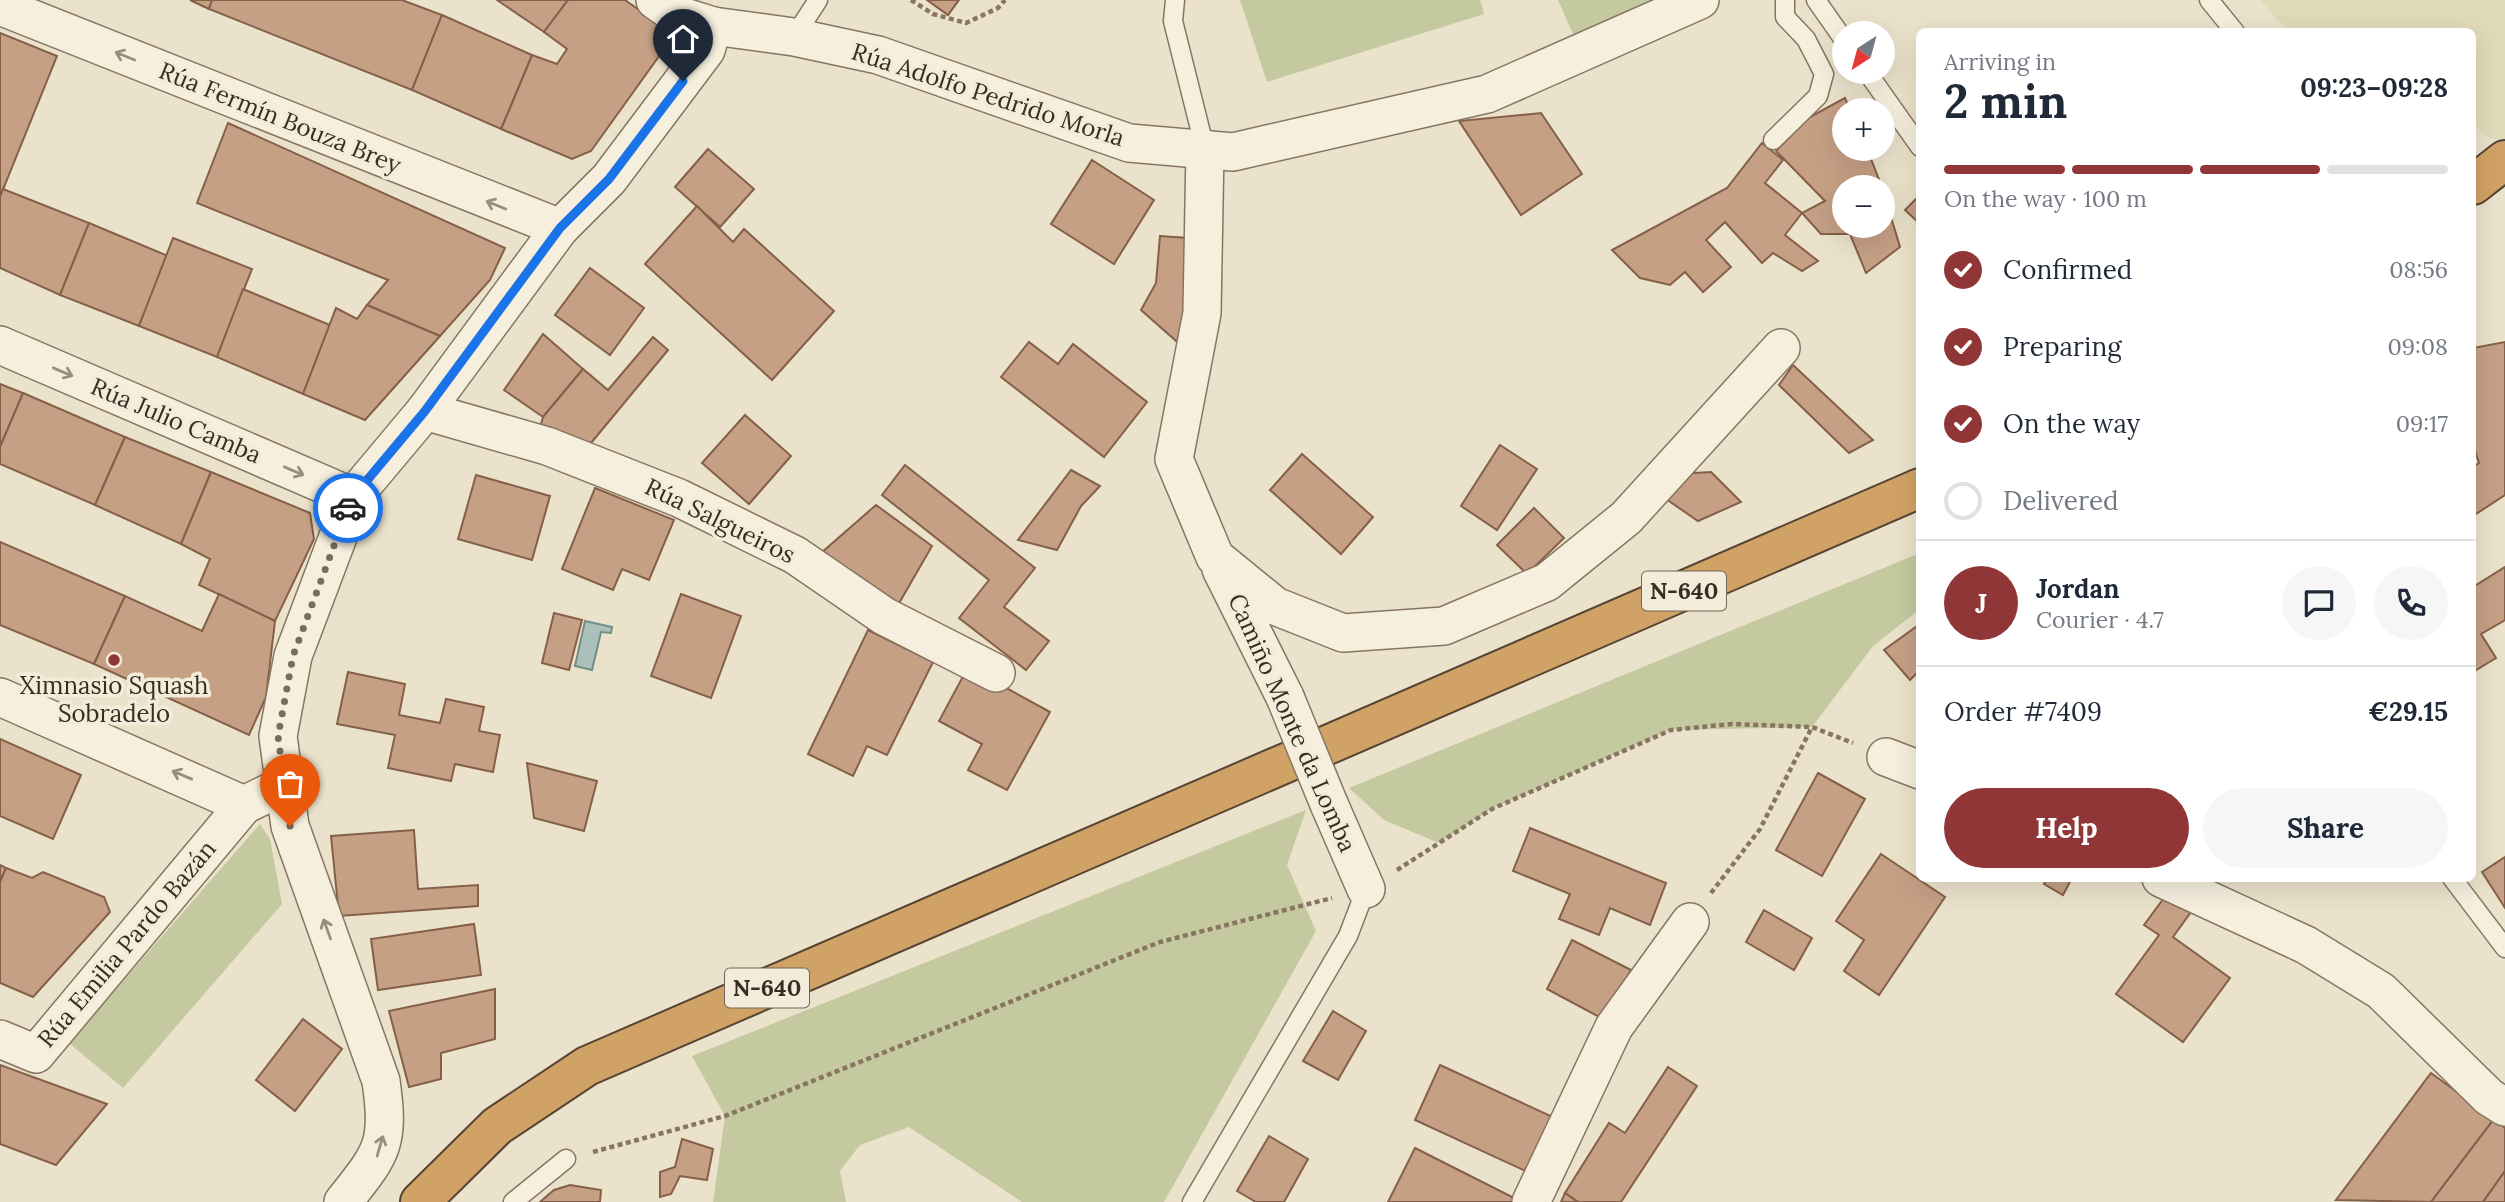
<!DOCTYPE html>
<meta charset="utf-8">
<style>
:root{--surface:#fff;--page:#f6f6f7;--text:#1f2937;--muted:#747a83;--line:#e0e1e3;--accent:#903636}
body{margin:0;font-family:Lora,serif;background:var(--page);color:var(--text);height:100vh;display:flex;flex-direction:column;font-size:26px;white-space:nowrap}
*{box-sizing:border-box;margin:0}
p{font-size:23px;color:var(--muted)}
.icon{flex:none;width:38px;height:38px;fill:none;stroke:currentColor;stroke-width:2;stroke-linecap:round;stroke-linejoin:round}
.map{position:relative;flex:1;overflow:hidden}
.sheet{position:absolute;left:1916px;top:28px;width:560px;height:854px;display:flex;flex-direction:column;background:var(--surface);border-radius:10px;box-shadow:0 7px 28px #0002}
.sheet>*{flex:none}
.needle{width:46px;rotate:216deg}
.tools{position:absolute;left:1832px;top:21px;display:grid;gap:14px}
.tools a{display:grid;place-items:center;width:63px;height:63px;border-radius:50%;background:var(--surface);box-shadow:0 7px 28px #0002;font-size:35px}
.pin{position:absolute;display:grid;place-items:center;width:60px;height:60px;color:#fff;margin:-72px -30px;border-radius:50% 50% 50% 0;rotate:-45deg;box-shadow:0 0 7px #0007}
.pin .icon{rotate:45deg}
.courier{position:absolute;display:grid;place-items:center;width:70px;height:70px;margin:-35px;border:5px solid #1a73e8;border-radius:50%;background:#fff;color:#222;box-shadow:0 2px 9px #0007}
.head em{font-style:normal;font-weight:700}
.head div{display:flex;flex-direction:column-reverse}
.head{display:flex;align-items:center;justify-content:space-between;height:119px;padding:0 28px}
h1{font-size:46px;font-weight:700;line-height:52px}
.bar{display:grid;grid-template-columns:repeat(4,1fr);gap:10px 7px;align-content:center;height:84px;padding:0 28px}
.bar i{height:9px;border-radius:5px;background:var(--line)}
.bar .current{background:var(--accent)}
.bar p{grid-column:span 4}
.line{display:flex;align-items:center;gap:18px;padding:0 28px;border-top:2px solid var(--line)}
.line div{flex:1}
.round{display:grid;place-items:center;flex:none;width:74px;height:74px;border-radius:37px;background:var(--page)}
ol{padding:0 28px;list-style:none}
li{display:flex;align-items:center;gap:21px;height:77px}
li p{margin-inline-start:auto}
li .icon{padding:7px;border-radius:50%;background:var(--accent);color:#fff;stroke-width:4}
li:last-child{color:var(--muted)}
li i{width:38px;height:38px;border:4px solid var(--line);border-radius:50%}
.action{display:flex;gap:14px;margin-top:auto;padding:14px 28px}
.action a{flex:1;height:80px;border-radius:42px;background:var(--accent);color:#fff;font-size:28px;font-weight:700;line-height:80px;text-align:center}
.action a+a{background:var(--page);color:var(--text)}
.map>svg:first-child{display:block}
.farmland{fill:#e0dab9}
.green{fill:#c4c99f}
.water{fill:#abc0ba;stroke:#728e87;stroke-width:2}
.building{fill:#c5a085;stroke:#846049;stroke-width:2}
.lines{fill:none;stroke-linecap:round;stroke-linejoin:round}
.lane-casing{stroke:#877561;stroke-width:21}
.street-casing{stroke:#877561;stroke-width:40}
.highway-casing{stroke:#554434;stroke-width:42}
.path{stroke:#877561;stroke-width:4.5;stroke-dasharray:5 3.5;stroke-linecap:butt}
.lane{stroke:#f6efde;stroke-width:18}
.street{stroke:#f6efde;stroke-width:37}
.highway{stroke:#d1a265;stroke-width:38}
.street-bridge-casing{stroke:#877561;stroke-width:40;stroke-linecap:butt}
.street-bridge{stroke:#f6efde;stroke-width:37}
.oneway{stroke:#988e80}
.done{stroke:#776c5d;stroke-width:7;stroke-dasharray:0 12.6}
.route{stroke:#1a73e8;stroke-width:9}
.poi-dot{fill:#903636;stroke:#f3ecda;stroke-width:2.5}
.labels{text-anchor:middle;stroke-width:7;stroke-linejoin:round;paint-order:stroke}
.shield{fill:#f3ecda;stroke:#716659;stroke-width:2}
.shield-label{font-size:23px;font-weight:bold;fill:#392d22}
.street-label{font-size:24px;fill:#392d22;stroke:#f3ecda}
.poi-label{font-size:24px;fill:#392d22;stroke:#f3ecda}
</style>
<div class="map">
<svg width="2505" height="1202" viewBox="0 0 2505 1202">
<rect width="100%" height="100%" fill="#ebe2cb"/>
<path class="farmland" d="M2260,0h245v142l-17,-5 -15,-13v-92l-185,-1z"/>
<g class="green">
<path d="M1240,0h240l4,14 -217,68z"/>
<path d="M1558,0h133l-117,36z"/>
<path d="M1920,553v56l-47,37 -61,81 -141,3 -179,79 -53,34 -55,-23 -35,-32z"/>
<path d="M1306,810l-19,55 29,66 -152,271h-142l-113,-75 -49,18 -20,26 6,31h-133l12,-86 -33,-60z"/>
<path d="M260,824l10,15 12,65 -159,184 -54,-45z"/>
</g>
<path class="water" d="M585,621l27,6 -1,6 -10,-1 -9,38 -17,-4z"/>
<g class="building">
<path d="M190,0h22l-3,9z"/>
<path d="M212,0h190l40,15 -30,75 -203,-81z"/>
<path d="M497,0h71l-24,32z"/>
<path d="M568,0h57l38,27 4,18 -76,106 -19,8 -71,-30 31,-74 25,9 10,-15 -23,-17z"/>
<path d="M927,0h32l-11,15z"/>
<path d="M442,15l90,40 -31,74 -89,-39z"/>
<path d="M0,33l57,23 -57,141z"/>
<path d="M1845,98l5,12h-6v39h23l15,38h-38v39h39v-35l17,56 -34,26 -16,-39h-29l-19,-21 23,-12 -49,-50 32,-33z"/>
<path d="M1541,113l41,61 -61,41 -62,-94z"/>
<path d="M228,123l277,125 -15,32 -50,56 -73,-31 21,-25 -191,-77z"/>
<path d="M1762,143l21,17 -18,23 37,30 -17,22 33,26 -16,10 -29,-18 -11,10 -37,-41 -19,18 25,27 -28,25 -18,-20 -15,13 -30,-7 -28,-28 115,-62z"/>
<path d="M708,149l46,40 -34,38 -45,-40z"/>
<path d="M1092,160l62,40 -40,64 -63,-40z"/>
<path d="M3,189l86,34 -29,72 -60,-27v-71z"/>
<path d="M1920,195v29l-15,-14z"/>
<path d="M697,206l36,36 11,-13 90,82 -62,69 -127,-116z"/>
<path d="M89,223l79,33 -29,70 -79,-31z"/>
<path d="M1160,236l28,2 -5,109 -42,-37 15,-27z"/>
<path d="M173,238l79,31 -35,88 -78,-31z"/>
<path d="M590,268l54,40 -34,47 -55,-40z"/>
<path d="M243,289l87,36 -27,69 -86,-37z"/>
<path d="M367,305l73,31 -75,84 -62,-26 33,-86 21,11z"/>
<path d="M543,334l40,35 -40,48 -39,-27z"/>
<path d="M653,337l15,13 -77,93 -51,-15 3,-11 40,-48 25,21z"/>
<path d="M1029,342l29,22 15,-20 74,58 -43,55 -103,-80z"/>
<path d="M2505,342v153l-32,21v-49l6,-4 -6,-19v-96z"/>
<path d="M1793,365l80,75 -24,13 -70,-68z"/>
<path d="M0,384l23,9 -23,54z"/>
<path d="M23,393l102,44 -30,68 -95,-41v-17z"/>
<path d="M745,415l46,41 -42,48 -47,-41z"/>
<path d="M125,437l86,35 -30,72 -86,-39z"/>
<path d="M1500,445l37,24 -40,61 -36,-24z"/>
<path d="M1302,454l71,63 -32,37 -71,-64z"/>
<path d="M905,465l130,103 -31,39 45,34 -23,29 -67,-52 30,-38 -107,-85z"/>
<path d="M1071,470l29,16 -19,20 -24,44 -39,-10z"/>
<path d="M211,472l99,41 4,26 -39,82 -76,-36 11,-26 -29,-15z"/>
<path d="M1711,472l30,30 -43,19 -32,-22 10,-25z"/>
<path d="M476,475l74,21 -18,64 -74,-21z"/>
<path d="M595,488l79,32 -25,60 -27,-11 -9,21 -51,-21z"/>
<path d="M876,505l56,41 -34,59 -78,-51z"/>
<path d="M1534,508l30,30 -37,36 -30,-29z"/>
<path d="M0,542l125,54 -31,68 -94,-39z"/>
<path d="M2505,567v53l-24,14 15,24 -23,14v-85z"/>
<path d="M219,594l56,27 -9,76 -17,38 -155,-71 31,-68 77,35z"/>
<path d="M681,594l60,22 -30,82 -60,-22z"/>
<path d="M554,613l28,7 -13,50 -27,-7z"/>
<path d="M1920,624v46l-10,10 -26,-30z"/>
<path d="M868,630l65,32 -46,93 -20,-9 -14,30 -45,-22z"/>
<path d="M968,667l82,45 -43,78 -39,-20 14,-26 -43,-23z"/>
<path d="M348,672l57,12 -6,31 41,8 6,-24 38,8 -5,24 21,4 -7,37 -38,-8 -4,17 -63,-13 7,-33 -58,-11z"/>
<path d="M0,739l81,36 -28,64 -53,-23z"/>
<path d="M527,763l70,18 -13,50 -50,-13z"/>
<path d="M1818,773l47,26 -43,77 -46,-26z"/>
<path d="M1530,828l136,55 -16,42 -40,-17 -11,27 -40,-16 11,-25 -57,-23z"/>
<path d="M414,830l4,59 60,-4v21l-139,10 -8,-80z"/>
<path d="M1881,854l64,43 -66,98 -35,-24 20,-31 -28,-19z"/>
<path d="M2505,857v51l-23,-36z"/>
<path d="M0,865l6,3 -6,14z"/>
<path d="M6,868l26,10 11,-6 61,25 6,15 -77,85 -33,-14v-101z"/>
<path d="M2048,878h24l-9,17 -19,-11z"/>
<path d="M2167,894l24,18 -18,25 57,41 -47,64 -67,-48 43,-59 -15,-10z"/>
<path d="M1764,910l48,28 -18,32 -48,-28z"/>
<path d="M474,924l7,51 -103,15 -7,-51z"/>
<path d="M1572,940l59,30 -26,50 -58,-31z"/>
<path d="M495,989v50l-54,14v26l-32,8 -20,-76z"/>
<path d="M1333,1011l33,20 -28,49 -35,-19z"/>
<path d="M303,1019l39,30 -47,62 -39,-31z"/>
<path d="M0,1065l107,39 -51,61 -56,-21z"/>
<path d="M1440,1065l117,54 -25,55 -117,-54z"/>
<path d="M1668,1067l29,19 -76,116h-43l-13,-9 44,-70 16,10z"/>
<path d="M2431,1073l63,46 -63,83 -95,-2z"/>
<path d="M2494,1119l11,9v43l-22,31h-52z"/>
<path d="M1269,1136l39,23 -24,43h-28l-19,-11z"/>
<path d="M682,1139l31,10 -6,31 -27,-4 -9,18 -11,3v-25l15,-5z"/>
<path d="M1415,1148l103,52 -1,2h-129z"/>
<path d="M2505,1171v31h-22z"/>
<path d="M570,1185l31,5 -1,12h-60l14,-12z"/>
<path d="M1565,1193l13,9h-17z"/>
</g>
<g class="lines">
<g class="lane-casing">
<g id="lane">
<path d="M1175,0l-2,21 32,128"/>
<path d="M1816,0l28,40"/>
<path d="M2209,0l26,32"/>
<path d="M794,37l24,-37"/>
<path d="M1867,72l53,75"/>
<path d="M1773,140l45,-44 6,-22 -18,-35 -21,-22v-17"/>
<path d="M2452,878l53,70"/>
<path d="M513,1202l53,-43"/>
<path d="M1192,1202l156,-266 18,-47"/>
</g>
</g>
<g class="street-casing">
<g id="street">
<path d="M655,0l20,14 38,12 81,11 84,18 251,88 104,9 254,-58 213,-94"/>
<path d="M0,6l560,222"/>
<path d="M1205,149l-3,164 -28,146 41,98 60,49 68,27 101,-7 103,-44 79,-64 155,-170"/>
<path d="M0,345l353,152"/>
<path d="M425,411l122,35 132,52 116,57 89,61 112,57"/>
<path d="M1221,569l64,128"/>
<path d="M0,697l244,108"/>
<path d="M1886,757l34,13"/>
<path d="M1329,804l37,85"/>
<path d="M2161,878l145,67 75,46 108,106 16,10"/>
<path d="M0,1039l36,15 208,-249 39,-19"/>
<path d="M343,1202c39,-49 47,-57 38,-121l-91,-255 -12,-90 15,-80 60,-159 72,-86 135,-183 49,-49 97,-129 7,-24"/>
<path d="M1531,1202l83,-175 76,-105"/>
</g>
</g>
<g class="highway-casing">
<g id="highway">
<path d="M2473,185l32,-25"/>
<path d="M420,1202l77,-76 90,-60 1333,-578"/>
</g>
</g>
<g class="path">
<path d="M911,0l22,14 33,9 32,-15 7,-8"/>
<path d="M1397,870l95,-61 179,-79 61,-6 80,3"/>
<path d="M1711,893l49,-64 52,-102 41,16"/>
<path d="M593,1152l132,-36 435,-174 172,-44"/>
</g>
<use href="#lane" class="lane"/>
<use href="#street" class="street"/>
<use href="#highway" class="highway"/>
<g class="street-bridge-casing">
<path id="street-bridge" d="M1285,697l44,107"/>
</g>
<use href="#street-bridge" class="street-bridge"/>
</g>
<defs><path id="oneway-shaft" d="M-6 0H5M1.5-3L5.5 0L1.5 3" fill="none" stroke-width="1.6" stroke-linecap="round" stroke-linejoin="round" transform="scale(1.75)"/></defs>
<g class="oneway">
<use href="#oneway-shaft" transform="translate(125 56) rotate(-158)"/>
<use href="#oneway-shaft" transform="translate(496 205) rotate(-158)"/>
<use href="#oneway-shaft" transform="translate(63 372) rotate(23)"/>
<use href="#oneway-shaft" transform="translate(294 471) rotate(23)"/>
<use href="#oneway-shaft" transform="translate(182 775) rotate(-157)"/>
<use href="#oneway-shaft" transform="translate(327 929) rotate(-110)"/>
<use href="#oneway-shaft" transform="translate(380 1146) rotate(-74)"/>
</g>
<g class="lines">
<path class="done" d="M290,826l-12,-90 15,-80 55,-148"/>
<path class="route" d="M348,508l5,-11 72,-86 135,-183 49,-49 74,-98"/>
</g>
<circle class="poi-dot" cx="114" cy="660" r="7"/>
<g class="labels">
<g class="shield">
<rect x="1642" y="571.5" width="84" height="39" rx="5"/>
<rect x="725" y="968.5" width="84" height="39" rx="5"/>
</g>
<g class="shield-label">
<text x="1684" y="599">N-640</text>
<text x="767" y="996">N-640</text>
</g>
<g class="street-label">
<text transform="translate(988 95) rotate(18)" y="8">Rúa Adolfo Pedrido Morla</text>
<text transform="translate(280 118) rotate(22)" y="8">Rúa Fermín Bouza Brey</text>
<text transform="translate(176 421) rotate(23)" y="8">Rúa Julio Camba</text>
<text transform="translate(720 521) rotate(26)" y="8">Rúa Salgueiros</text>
<text transform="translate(1292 723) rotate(66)" y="8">Camiño Monte da Lomba</text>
<text transform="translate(127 944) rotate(-50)" y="8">Rúa Emilia Pardo Bazán</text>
</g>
<g class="poi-label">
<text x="114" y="694">Ximnasio Squash<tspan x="114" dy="28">Sobradelo</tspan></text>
</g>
</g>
</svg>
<div class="tools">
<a><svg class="needle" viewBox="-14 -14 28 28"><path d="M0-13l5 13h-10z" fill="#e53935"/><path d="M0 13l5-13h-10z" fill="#747a83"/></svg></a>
<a>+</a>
<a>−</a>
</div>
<div class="pin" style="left:290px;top:826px;background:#ea580c"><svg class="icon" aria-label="bag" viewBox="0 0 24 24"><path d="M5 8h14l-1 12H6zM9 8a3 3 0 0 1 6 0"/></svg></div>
<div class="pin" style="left:683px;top:81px;background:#1f2937"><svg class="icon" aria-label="home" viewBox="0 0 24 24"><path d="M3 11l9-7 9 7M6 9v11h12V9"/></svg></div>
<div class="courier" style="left:348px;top:508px"><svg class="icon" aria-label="car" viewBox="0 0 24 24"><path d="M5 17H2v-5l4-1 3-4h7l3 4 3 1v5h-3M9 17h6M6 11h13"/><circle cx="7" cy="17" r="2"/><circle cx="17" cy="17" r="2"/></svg></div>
<section class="sheet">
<div class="head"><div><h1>2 min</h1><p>Arriving in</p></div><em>09:23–09:28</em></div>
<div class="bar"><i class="current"></i><i class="current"></i><i class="current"></i><i></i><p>On the way · 100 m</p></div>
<ol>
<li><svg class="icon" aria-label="check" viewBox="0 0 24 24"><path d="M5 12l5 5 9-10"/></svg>Confirmed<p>08:56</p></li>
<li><svg class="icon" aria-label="check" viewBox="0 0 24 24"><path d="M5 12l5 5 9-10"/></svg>Preparing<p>09:08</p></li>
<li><svg class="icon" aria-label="check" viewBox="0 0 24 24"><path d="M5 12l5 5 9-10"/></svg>On the way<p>09:17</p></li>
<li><i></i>Delivered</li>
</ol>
<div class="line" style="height:126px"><b class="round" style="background:var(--accent);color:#fff">J</b><div><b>Jordan</b><p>Courier · 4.7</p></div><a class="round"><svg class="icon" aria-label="chat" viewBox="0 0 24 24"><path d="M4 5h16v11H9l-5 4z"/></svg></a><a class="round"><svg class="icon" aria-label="phone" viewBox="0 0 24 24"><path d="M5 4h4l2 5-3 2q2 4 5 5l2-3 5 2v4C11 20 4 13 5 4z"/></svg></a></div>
<div class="line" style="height:91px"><div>Order #7409</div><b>€29.15</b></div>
<div class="action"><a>Help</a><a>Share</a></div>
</section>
</div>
